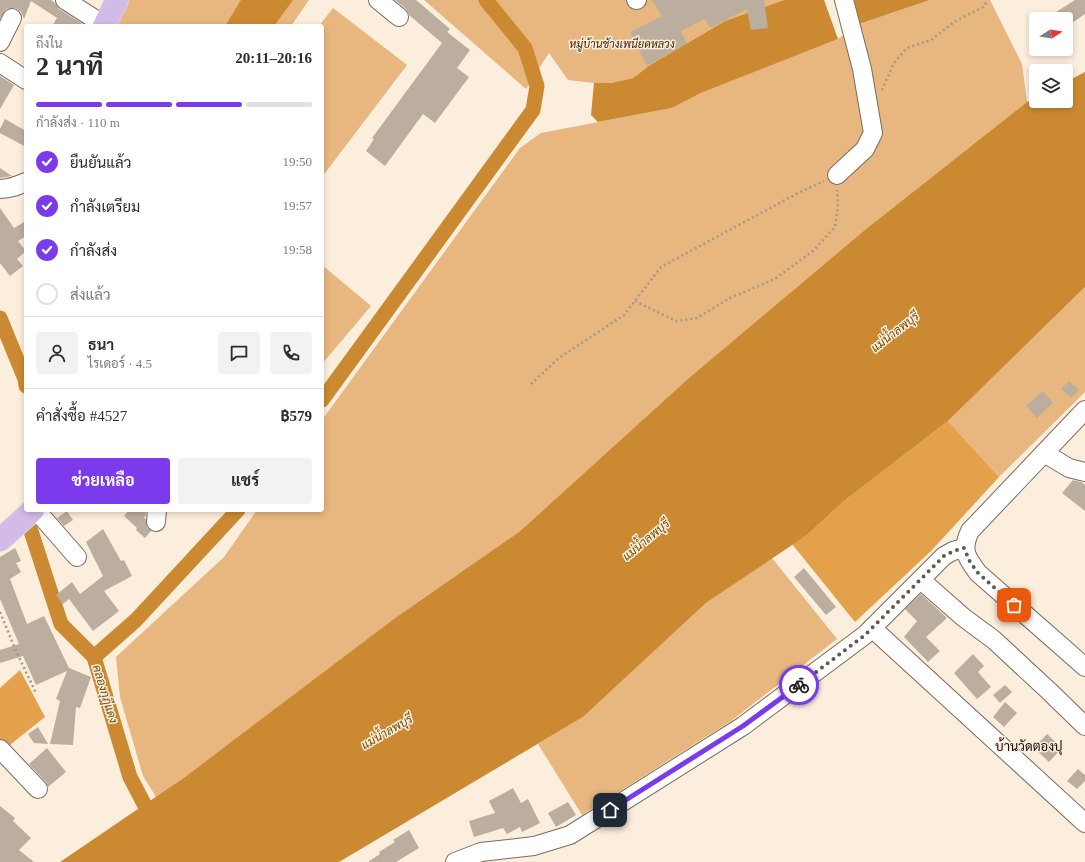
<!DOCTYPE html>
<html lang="th">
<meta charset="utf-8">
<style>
:root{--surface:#fff;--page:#f2f2f3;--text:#2b2b33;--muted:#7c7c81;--line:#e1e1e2;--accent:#7c3aed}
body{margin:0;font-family:"Times New Roman",Sarabun,serif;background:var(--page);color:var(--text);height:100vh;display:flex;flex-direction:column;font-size:15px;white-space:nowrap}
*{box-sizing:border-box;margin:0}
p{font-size:13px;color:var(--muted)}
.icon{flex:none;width:22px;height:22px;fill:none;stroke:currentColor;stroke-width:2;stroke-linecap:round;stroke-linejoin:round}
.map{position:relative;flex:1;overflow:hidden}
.drawer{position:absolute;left:24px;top:24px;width:300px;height:488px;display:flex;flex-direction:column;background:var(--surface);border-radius:4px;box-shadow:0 2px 6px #0003}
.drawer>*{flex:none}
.needle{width:26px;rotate:78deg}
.tools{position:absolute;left:1029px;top:12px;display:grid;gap:8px}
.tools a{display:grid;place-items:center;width:44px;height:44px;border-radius:4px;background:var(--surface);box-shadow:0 2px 6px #0003;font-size:20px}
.pin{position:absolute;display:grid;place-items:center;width:34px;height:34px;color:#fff;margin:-17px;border-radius:8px;box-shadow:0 2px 6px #0006}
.courier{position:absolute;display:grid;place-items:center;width:40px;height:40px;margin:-20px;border:3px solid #7c3aed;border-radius:50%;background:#fff;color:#222;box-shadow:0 1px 5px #0007}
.head em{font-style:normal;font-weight:700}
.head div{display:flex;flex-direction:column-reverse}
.head{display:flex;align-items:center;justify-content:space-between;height:68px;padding:0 12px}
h1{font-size:26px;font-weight:700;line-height:30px}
.bar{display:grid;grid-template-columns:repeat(4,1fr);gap:6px 4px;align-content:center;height:48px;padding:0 12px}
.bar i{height:5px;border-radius:3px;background:var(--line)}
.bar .active{background:var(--accent)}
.bar p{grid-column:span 4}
.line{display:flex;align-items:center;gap:10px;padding:0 12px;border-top:1px solid var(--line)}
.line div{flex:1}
.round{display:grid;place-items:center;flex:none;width:42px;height:42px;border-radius:4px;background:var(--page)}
ol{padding:0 12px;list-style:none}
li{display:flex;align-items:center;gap:12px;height:44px}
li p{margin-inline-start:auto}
li .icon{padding:4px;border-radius:50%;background:var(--accent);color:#fff;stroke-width:4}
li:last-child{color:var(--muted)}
li i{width:22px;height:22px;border:2px solid var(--line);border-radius:50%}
.primary-button{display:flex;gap:8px;margin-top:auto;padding:8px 12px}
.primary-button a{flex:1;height:46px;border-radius:4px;background:var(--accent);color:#fff;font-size:16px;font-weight:700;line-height:46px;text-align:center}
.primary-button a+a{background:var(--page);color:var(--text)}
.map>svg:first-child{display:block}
.green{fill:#e7b77f}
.forest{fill:#e3a14b}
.water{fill:#cb8a31}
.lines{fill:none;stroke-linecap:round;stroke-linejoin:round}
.canal{stroke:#cb8a31;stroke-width:15}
.building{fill:#bcae9f}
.minor-casing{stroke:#796c5e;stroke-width:20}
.major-casing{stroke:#d9d8d7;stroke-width:24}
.path{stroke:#a3998c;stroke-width:2.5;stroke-dasharray:2 3;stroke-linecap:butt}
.minor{stroke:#fff;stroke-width:18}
.major{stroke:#d3bbe7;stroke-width:22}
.done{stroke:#625a51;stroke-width:4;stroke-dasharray:0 7.2}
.route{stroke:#7c3aed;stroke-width:5}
.labels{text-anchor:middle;stroke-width:3;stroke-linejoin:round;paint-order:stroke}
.park-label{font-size:11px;font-style:italic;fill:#402600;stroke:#fceedd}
.water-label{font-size:12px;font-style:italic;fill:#754903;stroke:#fceedd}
.quarter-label{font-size:13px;fill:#0f0b06;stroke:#fceedd}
</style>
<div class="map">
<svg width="1085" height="862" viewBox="0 0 1085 862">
<rect width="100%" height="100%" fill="#fceedd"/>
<g class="green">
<path d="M128,0h181l-18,26h-177z"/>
<path d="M424,0h360l-59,21 -75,44 -17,13 -22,5h-17l-26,-3 -19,-27 -23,36z"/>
<path d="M930,0h60l32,64 5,38 -161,127 -176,148 -171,155 -334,245 -29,20 -13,-21 -23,-79 -4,-40 108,-100 33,-47h65v-90l198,-272 21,-15 131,-25 29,-15 137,-54 21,-15z"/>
<path d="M333,8l74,57 -85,112v-151h-3z"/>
<path d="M322,265l49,41 -49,58z"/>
<path d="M1085,287v105l-86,85 -51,-56z"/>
<path d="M772,558l65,81 -106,82 -149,94 -44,-71 45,-27 123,-114z"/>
</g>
<g class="forest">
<path d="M948,421l51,56 -68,74 -76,71 -63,-78 15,-9 37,-34z"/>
<path d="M20,670l25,47 -39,31 -6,-6v-54z"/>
</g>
<g class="water">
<path d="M241,0h52l-19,26h-49z"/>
<path d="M784,0h40l14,39 -137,54 -29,15 -74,14 -7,-7 3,-32h17l22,-5 17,-13 75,-44z"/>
<path d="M854,0h76l-71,24z"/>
<path d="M1085,72v215l-137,134 -104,80 -37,34 -101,68 -123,114 -244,145h-279l125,-85 209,-158 125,-87 171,-155 176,-148 161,-127 9,-5v4h30v-19z"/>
</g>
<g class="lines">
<g class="canal">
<path d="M0,318l25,61 1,7"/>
<path d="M322,400l211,-290 4,-24 -12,-38 -39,-48"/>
<path d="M31,531l30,93 33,33 36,120 24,46"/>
<path d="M94,657l42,-37 102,-110"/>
</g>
</g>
<g class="building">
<path d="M0,0h51l4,3 4,6 27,17h-34l5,-8 -26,-17 -7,18 -3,-7 -5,-4h-4l-6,1 -6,10z"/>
<path d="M395,0h21l34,29 -3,3 23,18 -13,18 12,9 -34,46 -12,-9 -38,52 -19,-15 8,-12 -2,-1 70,-95 -33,-28 -3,-6z"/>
<path d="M652,0h115l-3,1 4,27 -17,2 -4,-21 -37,19 -5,-9 -24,12 6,12 -40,23 -17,-34 32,-16z"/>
<path d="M1075,0h10v14l-19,13v-8h-21z"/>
<path d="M0,76l14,9 -14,24z"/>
<path d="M5,119l21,12v16l-26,-14v-4z"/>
<path d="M0,168l12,8 -12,2z"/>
<path d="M0,208l14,20 12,-7v15l-8,5 8,10 -9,8 6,7 -13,10 -10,-13z"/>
<path d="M1069,381l10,9 -8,8 -10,-9z"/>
<path d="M1043,391l10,12 -16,15 -11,-12z"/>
<path d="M1073,480l8,2 4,3v26l-23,-18z"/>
<path d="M129,510h17v5l-2,3 2,1 1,8 4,4 -6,7 -9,-8 1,-2 -13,-12z"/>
<path d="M67,511l6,9 -9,6 -7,-8z"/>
<path d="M103,529l18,32 3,-1 8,16 -28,15 15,20 -26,20 -24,-32 -6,5 -7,-9 16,-13 8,12 23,-18 -17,-34z"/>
<path d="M15,548l6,13 -5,2 5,9 -11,7 17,45 17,-8 25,52 22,9 -11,31 -4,-1 -3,38 -23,-1 10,-43 -4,-2 11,-28 -31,14 -13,-29 -23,7v-13l19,-6 -19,-45v-42z"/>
<path d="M804,568l32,39 -10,8 -32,-38z"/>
<path d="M921,594l26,24 -21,19 14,14 -12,11 -24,-25 13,-16 -12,-12z"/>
<path d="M973,654l11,12 -6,6 13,15 -14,12 -23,-26z"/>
<path d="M1005,685l7,7 -12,11 -7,-8z"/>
<path d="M1005,702l12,11 -13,14 -11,-10z"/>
<path d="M38,727l10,17 -14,-1 -6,-9z"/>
<path d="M1047,734l15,14 -13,14 -15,-14z"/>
<path d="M47,748l19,24 -18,15 -2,-5 -17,-18z"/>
<path d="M1078,769l7,6v6l-8,8 -10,-8z"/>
<path d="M513,788l8,15 7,-4 12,24 -18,9 -2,-5 -13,7 -4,-6 -29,9 -5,-16 26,-8 -6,-12z"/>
<path d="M568,802l8,13 -20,12 -8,-14z"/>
<path d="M0,806l15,12 -2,3 18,17 -12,12 15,12h-34z"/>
<path d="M409,830l10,18 -23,14h-28l12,-8 -1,-2 16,-10 -2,-2z"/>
</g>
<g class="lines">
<g class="minor-casing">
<g id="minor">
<path d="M65,0l39,25"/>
<path d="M378,0l21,17"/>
<path d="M636,0h1"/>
<path d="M0,42l12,-24"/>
<path d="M0,63l26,17"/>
<path d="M837,175l28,-26 8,-16 -11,-64 -18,-69"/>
<path d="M0,189c10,0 17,-3 26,-7"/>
<path d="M1085,410l-115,121c-9,19 -4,26 8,42l107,94"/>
<path d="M1044,453l25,15 16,4"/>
<path d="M36,510l41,47"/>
<path d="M156,522l1,-12"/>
<path d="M921,580l42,37 31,23 55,51 36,35"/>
<path d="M872,628l213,195"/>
<path d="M0,749l38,40"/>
<path d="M455,862l26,-10 53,-6 36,-11 173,-109 122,-91 79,-79 9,-5 11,-3"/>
</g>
</g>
<g class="major-casing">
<g id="major">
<path d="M104,26l13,-26"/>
<path d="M0,540l33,-30"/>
</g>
</g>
<g class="path">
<path d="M882,90l12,-27 13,-15 24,-8 23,-18 29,-15 5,-7"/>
<path d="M322,267l1,-1"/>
<path d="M635,301l41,20 21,-3 33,-20 45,-19 39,-29 21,-23 3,-22 -1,-15"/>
<path d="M531,384l28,-26 65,-43 37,-48 137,-74 26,-12"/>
<path d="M0,612l16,39 20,42"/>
</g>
<use href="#minor" class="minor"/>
<use href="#major" class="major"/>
</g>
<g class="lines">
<path class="done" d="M799,685l66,-50 79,-79 10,-5 10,-3 6,14 8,11 36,32"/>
<path class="route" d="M610,810l133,-84 56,-41"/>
</g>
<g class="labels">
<g class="park-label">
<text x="622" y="48">หมู่บ้านช้างเพนียดหลวง</text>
</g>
<g class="water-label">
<text transform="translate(895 332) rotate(-38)" y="4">แม่น้ำลพบุรี</text>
<text transform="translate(646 540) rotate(-40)" y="4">แม่น้ำลพบุรี</text>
<text transform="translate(105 694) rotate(73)" y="4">คลองกุฎีแดง</text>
<text transform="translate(387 732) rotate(-30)" y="4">แม่น้ำลพบุรี</text>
</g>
<g class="quarter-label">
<text x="1029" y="751">บ้านวัดตองปุ</text>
</g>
</g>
</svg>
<div class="tools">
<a><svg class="needle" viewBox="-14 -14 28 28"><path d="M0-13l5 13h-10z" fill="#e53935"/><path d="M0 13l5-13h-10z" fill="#7c7c81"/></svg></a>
<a><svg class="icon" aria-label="layers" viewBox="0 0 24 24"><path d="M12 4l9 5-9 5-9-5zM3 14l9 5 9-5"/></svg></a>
</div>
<div class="pin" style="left:1014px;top:605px;background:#ea580c"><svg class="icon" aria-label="bag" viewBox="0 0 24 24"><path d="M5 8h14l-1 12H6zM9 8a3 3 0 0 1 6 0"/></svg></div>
<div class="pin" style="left:610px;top:810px;background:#1f2937"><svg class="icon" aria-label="home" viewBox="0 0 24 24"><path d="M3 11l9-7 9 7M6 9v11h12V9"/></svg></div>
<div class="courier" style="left:799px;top:685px"><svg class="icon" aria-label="bike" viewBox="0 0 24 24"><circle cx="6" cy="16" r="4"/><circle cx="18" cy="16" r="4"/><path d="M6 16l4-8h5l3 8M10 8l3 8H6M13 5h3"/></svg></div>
<section class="drawer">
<div class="head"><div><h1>2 นาที</h1><p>ถึงใน</p></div><em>20:11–20:16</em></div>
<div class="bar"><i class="active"></i><i class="active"></i><i class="active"></i><i></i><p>กำลังส่ง · 110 m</p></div>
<ol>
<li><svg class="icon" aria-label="check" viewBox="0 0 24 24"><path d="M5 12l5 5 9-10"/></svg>ยืนยันแล้ว<p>19:50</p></li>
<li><svg class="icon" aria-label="check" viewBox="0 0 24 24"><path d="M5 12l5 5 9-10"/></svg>กำลังเตรียม<p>19:57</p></li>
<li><svg class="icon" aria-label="check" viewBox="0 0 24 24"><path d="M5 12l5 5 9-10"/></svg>กำลังส่ง<p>19:58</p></li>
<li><i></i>ส่งแล้ว</li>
</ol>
<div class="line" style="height:72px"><a class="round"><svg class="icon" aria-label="person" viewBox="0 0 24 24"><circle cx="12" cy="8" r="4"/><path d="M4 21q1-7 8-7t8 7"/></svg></a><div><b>ธนา</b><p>ไรเดอร์ · 4.5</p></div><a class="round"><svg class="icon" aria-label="chat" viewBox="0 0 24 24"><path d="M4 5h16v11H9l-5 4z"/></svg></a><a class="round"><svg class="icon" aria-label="phone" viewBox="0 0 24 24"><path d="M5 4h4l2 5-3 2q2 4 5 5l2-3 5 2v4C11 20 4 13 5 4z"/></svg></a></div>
<div class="line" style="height:52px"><div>คำสั่งซื้อ #4527</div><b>฿579</b></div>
<div class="primary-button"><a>ช่วยเหลือ</a><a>แชร์</a></div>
</section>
</div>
